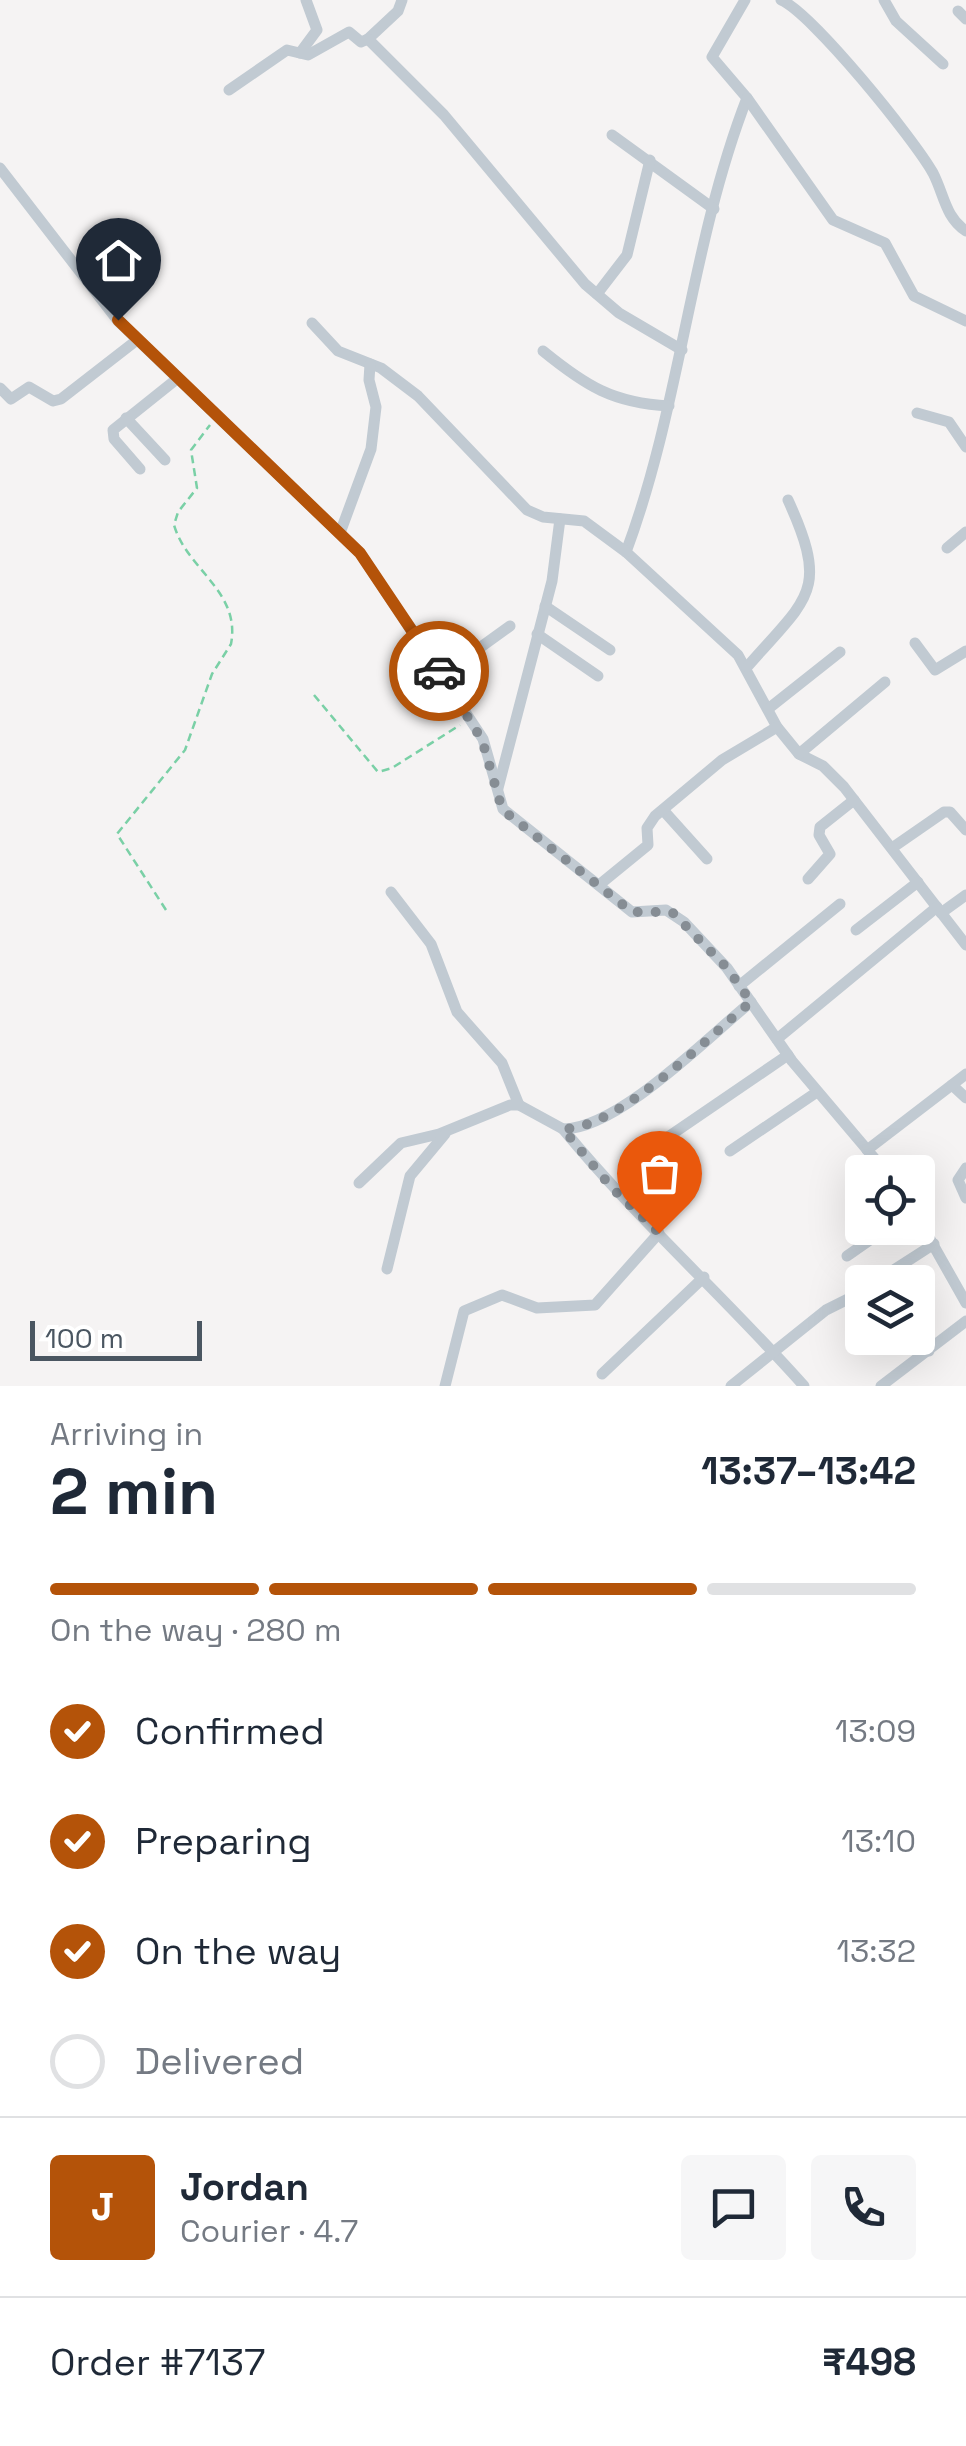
<!DOCTYPE html>
<meta charset="utf-8">
<style>
:root{--surface:#fff;--page:#f6f6f7;--text:#1f2937;--muted:#747a83;--line:#e0e1e3;--accent:#b45309}
body{margin:0;font-family:"Space Grotesk",sans-serif;background:var(--page);color:var(--text);height:100vh;display:flex;flex-direction:column;font-size:38px;white-space:nowrap}
*{box-sizing:border-box;margin:0}
p{font-size:32px;color:var(--muted)}
.icon{flex:none;width:55px;height:55px;fill:none;stroke:currentColor;stroke-width:2;stroke-linecap:round;stroke-linejoin:round}
.map{position:relative;height:1386px;overflow:hidden}
.side{display:flex;flex-direction:column;background:var(--surface);flex:1}
.side>*{flex:none}
.buttons{position:absolute;left:845px;top:1155px;display:grid;gap:20px}
.buttons a{display:grid;place-items:center;width:90px;height:90px;border-radius:10px;background:var(--surface);box-shadow:0 10px 40px #0002;font-size:50px}
.scale{position:absolute;left:30px;bottom:25px;width:172px;box-sizing:border-box;padding-left:10px;border:5px solid #4a5661;border-top:0;font-size:28px;line-height:35px;white-space:nowrap;color:#4a5661;-webkit-text-stroke:8px #fff;paint-order:stroke}
.pin{position:absolute;display:grid;place-items:center;width:85px;height:85px;color:#fff;margin:-102px -42px;border-radius:50% 50% 50% 0;rotate:-45deg;box-shadow:0 0 10px #0007}
.pin .icon{rotate:45deg}
.courier{position:absolute;display:grid;place-items:center;width:100px;height:100px;margin:-50px;border:8px solid #b45309;border-radius:50%;background:#fff;color:#222;box-shadow:0 2px 12px #0007}
.headline em{font-style:normal;font-weight:700}
.headline div{display:flex;flex-direction:column-reverse}
.headline{display:flex;align-items:center;justify-content:space-between;height:170px;padding:0 50px}
h1{font-size:65px;font-weight:700;line-height:75px}
.bar{display:grid;grid-template-columns:repeat(4,1fr);gap:15px 10px;align-content:center;height:120px;padding:0 50px}
.bar i{height:12px;border-radius:8px;background:var(--line)}
.bar .active{background:var(--accent)}
.bar p{grid-column:span 4}
.line{display:flex;align-items:center;gap:25px;padding:0 50px;border-top:2px solid var(--line)}
.line div{flex:1}
.round{display:grid;place-items:center;flex:none;width:105px;height:105px;border-radius:10px;background:var(--page)}
ol{padding:0 50px;list-style:none}
li{display:flex;align-items:center;gap:30px;height:110px}
li p{margin-inline-start:auto}
li .icon{padding:10px;border-radius:50%;background:var(--accent);color:#fff;stroke-width:4}
li:last-child{color:var(--muted)}
li i{width:55px;height:55px;border:5px solid var(--line);border-radius:50%}
.map>svg:first-child{display:block}
.lines{fill:none;stroke-linecap:round;stroke-linejoin:round}
.path{stroke:#7ad0a6;stroke-width:2.5;stroke-dasharray:8 5;stroke-linecap:butt}
.minor{stroke:#c1cad2;stroke-width:11}
.done{stroke:#868d94;stroke-width:10;stroke-dasharray:0 18}
.route{stroke:#b45309;stroke-width:12}
</style>
<div class="map">
<svg width="966" height="1386" viewBox="0 0 966 1386">
<rect width="100%" height="100%" fill="#f5f3f3"/>
<g class="lines">
<g class="path">
<path d="M314,695l64,77 14,-4 68,-43"/>
<path d="M166,910l-49,-76 68,-84 27,-76 19,-30c10,-53 -44,-74 -57,-119l4,-13 19,-24 -6,-38 19,-25"/>
</g>
<g class="minor">
<path d="M745,0l-33,57 35,41c-57,147 -66,307 -121,454l112,103 39,72 22,27 24,12 21,21 122,158"/>
<path d="M781,0c31,13 133,139 152,173 11,21 12,44 33,58"/>
<path d="M884,0l12,21 47,43"/>
<path d="M958,11l8,8"/>
<path d="M368,39l30,-28 4,-11"/>
<path d="M300,53l17,-23 -11,-30"/>
<path d="M229,90l58,-40 21,5 41,-23 12,10 7,-3 76,76 141,169 34,29 63,37"/>
<path d="M747,98l86,122 52,23 29,53 52,25"/>
<path d="M612,135l102,74"/>
<path d="M0,168l118,153 242,232 123,186 20,70 129,103 34,-2 18,12 43,46 65,93 94,111"/>
<path d="M597,294l30,-39 23,-95"/>
<path d="M312,323l26,28 43,17 37,28 109,114 16,7 41,4 42,31"/>
<path d="M543,351c43,35 70,52 126,55"/>
<path d="M0,388l11,11 18,-12 24,14 8,-2 76,-59"/>
<path d="M917,413l32,9 17,25"/>
<path d="M126,418l39,42"/>
<path d="M140,469l-26,-30 -1,-9 65,-52"/>
<path d="M340,533l31,-84 5,-42 -7,-27 1,-16"/>
<path d="M947,548l19,-16"/>
<path d="M545,606l65,44"/>
<path d="M537,634l61,42"/>
<path d="M915,643l20,27 31,-19"/>
<path d="M747,667c61,-70 83,-75 41,-167"/>
<path d="M442,675l68,-49"/>
<path d="M768,709l72,-57"/>
<path d="M799,754l86,-72"/>
<path d="M498,788l54,-207 8,-62"/>
<path d="M663,810l44,49"/>
<path d="M892,848l52,-36h6l16,18"/>
<path d="M808,879l22,-25 -11,-19 1,-8 34,-27"/>
<path d="M599,885l49,-40 -1,-17 8,-12 67,-56 55,-33"/>
<path d="M391,892l40,52 26,68 45,51 17,42"/>
<path d="M941,913l25,-18"/>
<path d="M856,930l62,-48"/>
<path d="M739,986l101,-82"/>
<path d="M777,1039l160,-132"/>
<path d="M952,1085l14,13"/>
<path d="M563,1129c75,91 163,169 241,257"/>
<path d="M665,1139l123,-84"/>
<path d="M867,1150l99,-76"/>
<path d="M730,1151l87,-59"/>
<path d="M966,1168l-8,12 8,18"/>
<path d="M359,1183l42,-40 38,-9 71,-29h9l44,24c55,0 145,-92 188,-127"/>
<path d="M918,1218l48,85"/>
<path d="M847,1256l40,-28"/>
<path d="M387,1269l23,-93 35,-42"/>
<path d="M875,1282l59,-38"/>
<path d="M918,1336l11,15"/>
<path d="M602,1374l102,-97"/>
<path d="M445,1386l19,-75 38,-16 35,13 58,-3 64,-72"/>
<path d="M731,1386l95,-76 36,-18"/>
<path d="M881,1386l85,-65"/>
</g>
</g>
<g class="lines">
<path class="done" d="M439,671l43,69 18,62 9,13 123,97h40l55,56 24,34c-43,35 -133,127 -188,127l49,59 47,45"/>
<path class="route" d="M118,320l242,233 79,118"/>
</g>
</svg>
<div class="buttons">
<a><svg class="icon" aria-label="locate" viewBox="0 0 24 24"><circle cx="12" cy="12" r="6"/><path d="M12 2v4M12 18v4M2 12h4M18 12h4"/></svg></a>
<a><svg class="icon" aria-label="layers" viewBox="0 0 24 24"><path d="M12 4l9 5-9 5-9-5zM3 14l9 5 9-5"/></svg></a>
</div>
<div class="scale">100 m</div>
<div class="pin" style="left:659px;top:1233px;background:#ea580c"><svg class="icon" aria-label="bag" viewBox="0 0 24 24"><path d="M5 8h14l-1 12H6zM9 8a3 3 0 0 1 6 0"/></svg></div>
<div class="pin" style="left:118px;top:320px;background:#1f2937"><svg class="icon" aria-label="home" viewBox="0 0 24 24"><path d="M3 11l9-7 9 7M6 9v11h12V9"/></svg></div>
<div class="courier" style="left:439px;top:671px"><svg class="icon" aria-label="car" viewBox="0 0 24 24"><path d="M5 17H2v-5l4-1 3-4h7l3 4 3 1v5h-3M9 17h6M6 11h13"/><circle cx="7" cy="17" r="2"/><circle cx="17" cy="17" r="2"/></svg></div>
</div>
<section class="side">
<div class="headline"><div><h1>2 min</h1><p>Arriving in</p></div><em>13:37–13:42</em></div>
<div class="bar"><i class="active"></i><i class="active"></i><i class="active"></i><i></i><p>On the way · 280 m</p></div>
<ol>
<li><svg class="icon" aria-label="check" viewBox="0 0 24 24"><path d="M5 12l5 5 9-10"/></svg>Confirmed<p>13:09</p></li>
<li><svg class="icon" aria-label="check" viewBox="0 0 24 24"><path d="M5 12l5 5 9-10"/></svg>Preparing<p>13:10</p></li>
<li><svg class="icon" aria-label="check" viewBox="0 0 24 24"><path d="M5 12l5 5 9-10"/></svg>On the way<p>13:32</p></li>
<li><i></i>Delivered</li>
</ol>
<div class="line" style="height:180px"><b class="round" style="background:var(--accent);color:#fff">J</b><div><b>Jordan</b><p>Courier · 4.7</p></div><a class="round"><svg class="icon" aria-label="chat" viewBox="0 0 24 24"><path d="M4 5h16v11H9l-5 4z"/></svg></a><a class="round"><svg class="icon" aria-label="phone" viewBox="0 0 24 24"><path d="M5 4h4l2 5-3 2q2 4 5 5l2-3 5 2v4C11 20 4 13 5 4z"/></svg></a></div>
<div class="line" style="height:130px"><div>Order #7137</div><b>₹498</b></div>
</section>
